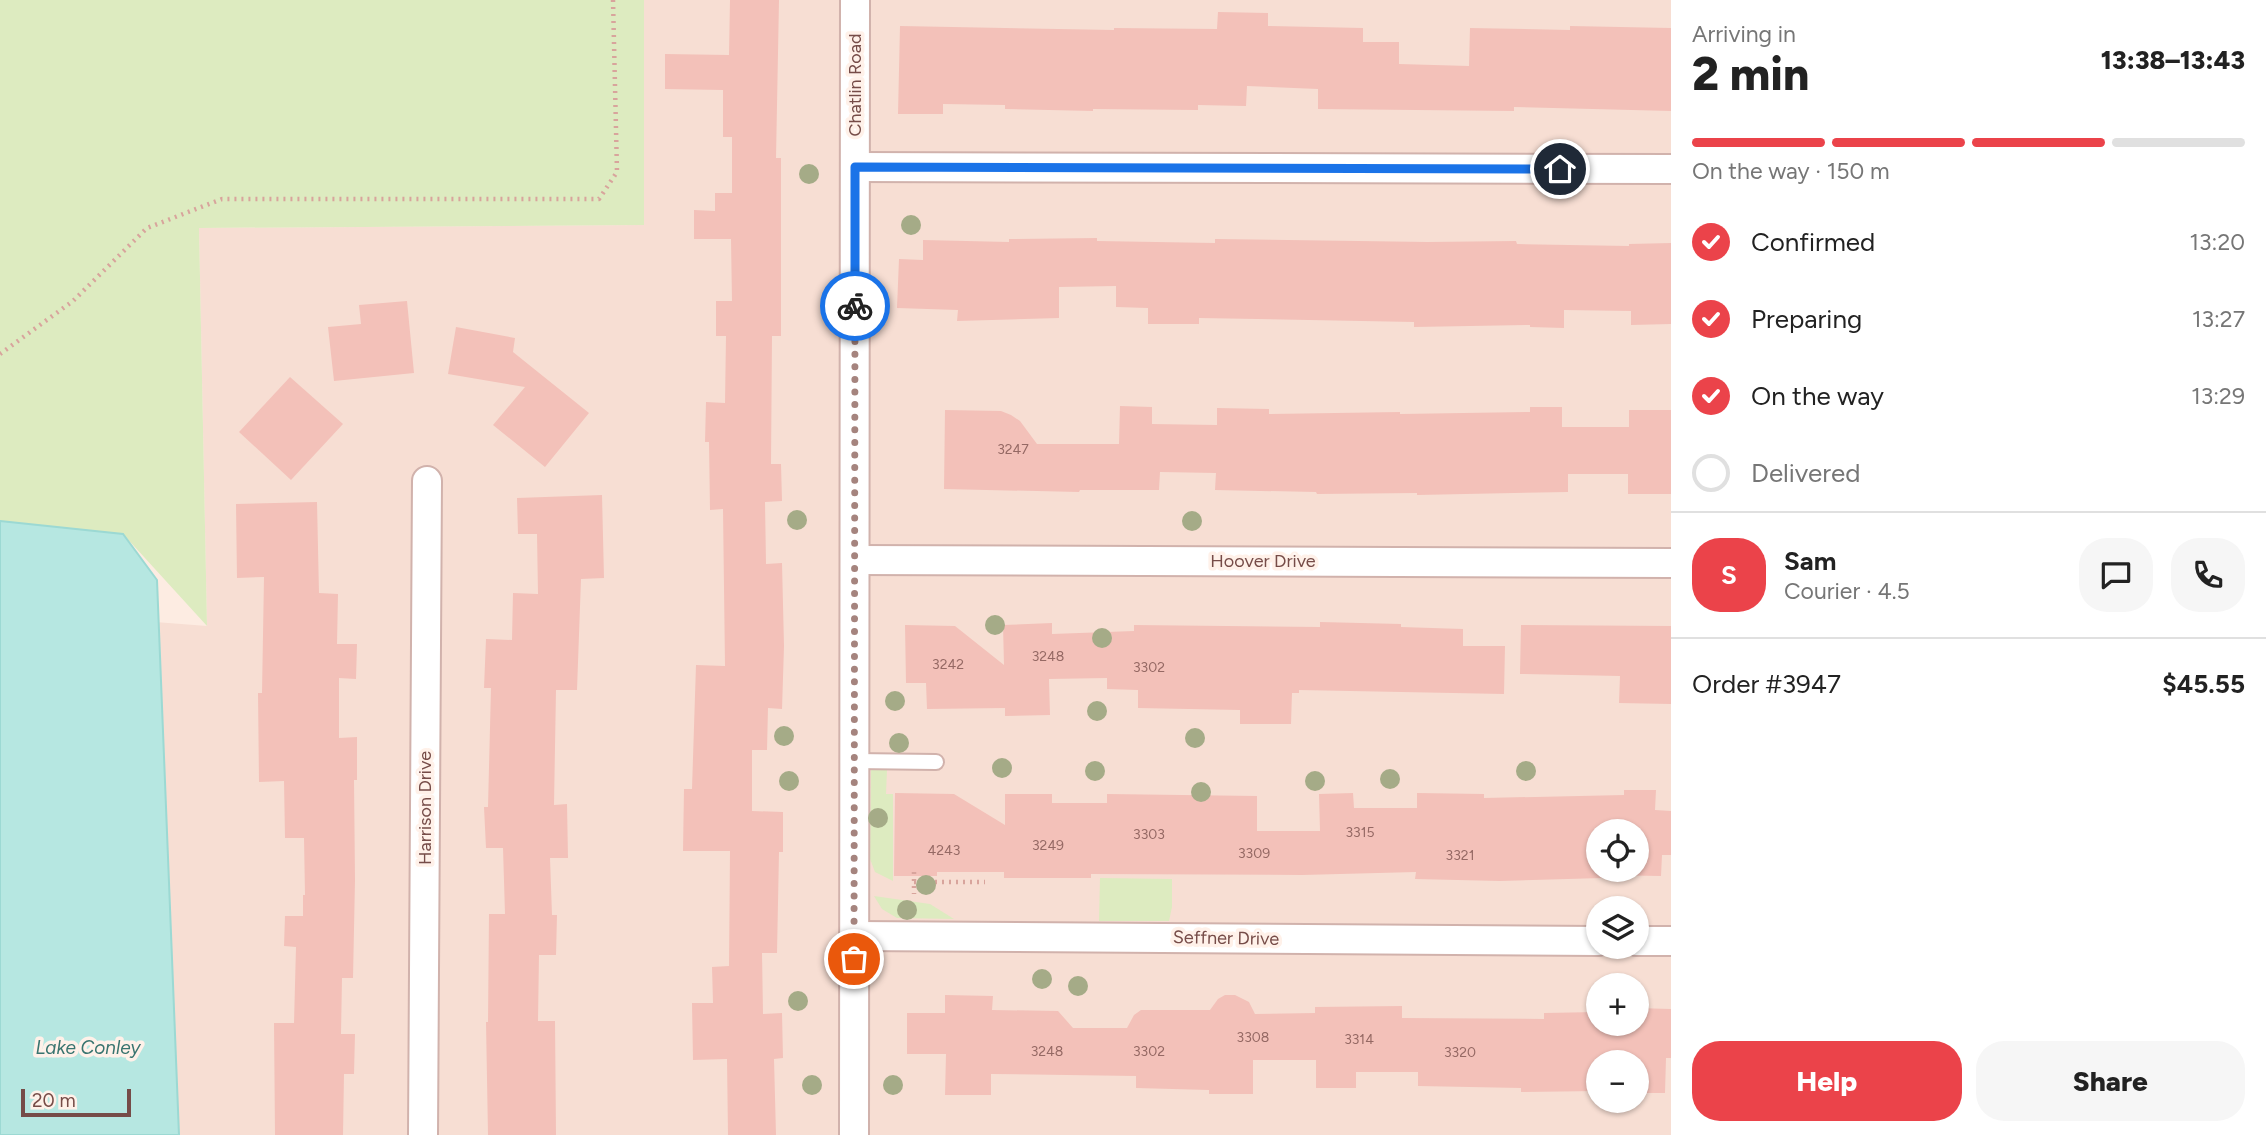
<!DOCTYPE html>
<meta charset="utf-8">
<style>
:root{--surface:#fff;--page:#f6f6f6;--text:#222;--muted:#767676;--line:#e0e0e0;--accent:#eb434a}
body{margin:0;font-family:Figtree,sans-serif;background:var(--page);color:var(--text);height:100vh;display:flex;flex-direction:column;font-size:26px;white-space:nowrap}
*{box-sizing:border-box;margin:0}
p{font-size:23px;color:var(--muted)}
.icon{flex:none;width:38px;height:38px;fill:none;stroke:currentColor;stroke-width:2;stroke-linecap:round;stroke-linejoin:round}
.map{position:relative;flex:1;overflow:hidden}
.drawer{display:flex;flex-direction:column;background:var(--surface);width:595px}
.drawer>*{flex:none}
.controls{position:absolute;left:1586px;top:819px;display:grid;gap:14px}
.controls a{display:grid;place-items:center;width:63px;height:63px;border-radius:50%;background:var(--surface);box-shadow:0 2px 5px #0004;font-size:35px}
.scale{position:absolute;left:21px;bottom:18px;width:110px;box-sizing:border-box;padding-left:7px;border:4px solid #764c48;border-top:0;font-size:19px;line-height:24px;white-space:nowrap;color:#764c48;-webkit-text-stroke:5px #fff1e9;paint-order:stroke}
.pin{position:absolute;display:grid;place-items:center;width:60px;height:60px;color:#fff;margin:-30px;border:4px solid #fff;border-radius:50%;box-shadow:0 2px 7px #0007}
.courier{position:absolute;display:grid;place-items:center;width:70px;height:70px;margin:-35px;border:5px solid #1a73e8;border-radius:50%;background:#fff;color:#222;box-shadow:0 2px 9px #0007}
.head em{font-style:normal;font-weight:800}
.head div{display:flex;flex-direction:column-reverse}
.head{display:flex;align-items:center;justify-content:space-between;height:119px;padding:0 21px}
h1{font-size:46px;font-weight:800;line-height:52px}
.bar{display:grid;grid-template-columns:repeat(4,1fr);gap:10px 7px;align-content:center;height:84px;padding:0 21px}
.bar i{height:9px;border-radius:5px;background:var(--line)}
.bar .active{background:var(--accent)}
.bar p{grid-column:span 4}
.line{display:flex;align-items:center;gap:18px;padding:0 21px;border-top:2px solid var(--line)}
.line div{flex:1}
.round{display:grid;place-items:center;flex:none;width:74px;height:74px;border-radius:28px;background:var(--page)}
ol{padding:0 21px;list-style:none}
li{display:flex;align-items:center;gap:21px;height:77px}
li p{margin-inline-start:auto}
li .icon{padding:7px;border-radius:50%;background:var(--accent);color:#fff;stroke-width:4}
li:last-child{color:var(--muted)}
li i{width:38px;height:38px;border:4px solid var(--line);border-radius:50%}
.primary-button{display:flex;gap:14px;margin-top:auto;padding:14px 21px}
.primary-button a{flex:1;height:80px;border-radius:28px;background:var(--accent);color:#fff;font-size:28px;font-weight:800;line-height:80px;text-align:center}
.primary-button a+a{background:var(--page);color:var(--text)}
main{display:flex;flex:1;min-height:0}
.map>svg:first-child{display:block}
.residential{fill:#f7ded3;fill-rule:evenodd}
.green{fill:#ddebc0}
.water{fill:#b6e7e1;stroke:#9cd9d3;stroke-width:2}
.building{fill:#f3c1b9;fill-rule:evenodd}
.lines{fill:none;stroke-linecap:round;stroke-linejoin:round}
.lane-casing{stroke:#d1b2ac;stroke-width:18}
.street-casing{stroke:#d1b2ac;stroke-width:32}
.path{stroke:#d8a49c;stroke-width:4.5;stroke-dasharray:2 5;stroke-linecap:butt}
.lane{stroke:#fff;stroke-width:14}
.street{stroke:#fff;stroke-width:28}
.tree{fill:#a5ab87}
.done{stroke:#a5847e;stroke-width:7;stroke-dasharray:0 12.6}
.route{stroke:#1a73e8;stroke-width:9}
.labels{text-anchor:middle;stroke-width:7;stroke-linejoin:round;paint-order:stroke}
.number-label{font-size:14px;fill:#956964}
.street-label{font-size:18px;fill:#764c48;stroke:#fff1e9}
.water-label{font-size:19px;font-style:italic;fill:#38746f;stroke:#fff1e9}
</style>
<main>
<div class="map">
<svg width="1671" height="1135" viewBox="0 0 1671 1135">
<rect width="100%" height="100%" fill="#fdece2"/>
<path class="residential" d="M644,0h1027v1135h-1671v-525l207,16 -8,-398 444,-3zM1598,831h38v39h-38zM1598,908h38v39h-38zM1598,985h38v39h-38zM1598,1062h38v39h-38z"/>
<g class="green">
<path d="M0,0h644v225l-445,3 8,398 -84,-92 -123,-13z"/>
<path d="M871,769l16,1 -1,24h7v87l-18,-9 -5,-13z"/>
<path d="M1100,878l72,1v28l-3,14h-70z"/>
<path d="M874,896l56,8 24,15 -57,-1 -15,-9z"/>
</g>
<path class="water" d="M0,521l123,13 34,46 22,555h-179z"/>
<g class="building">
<path d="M730,0h49l-3,158h5v178h-9l-1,128h10l1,37 -17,1 1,62 16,-1 2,83 -2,63 -14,-1 -1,42h-15v61l31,1v40h-4l-2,101h-15l1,61 19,-1 1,45 -9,1 2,76h-48l-1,-76 -34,1 -1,-57h21l-1,-36 17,-1 1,-115h-47l1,-62h8l4,-124 29,1 -2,-157 -13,1 -1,-68h-4l1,-40 19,1 1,-67h-10v-35h16l-1,-62h-37v-29l21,1v-18h17v-56h-9v-47l-58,-1v-35l64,1z"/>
<path d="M1218,12l50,1v13l95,2v14h36v22l70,2 1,-38 100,2v-4l101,2v83l-157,-4v4l-196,-2v-20l-71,-3 -1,20 -48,-1v5l-105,-1v2l-88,-2v-4l-62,-1v10h-45l2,-88 214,4v-2l103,1z"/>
<path d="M1097,238v3l118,2v-4l213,3 88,-1 1,3 112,2v-2l42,-1v81l-40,1v-14l-67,-1v18l-34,-1v-2l-116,2v-5l-215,-4v6h-51v-16l-32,-1v-21l-57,1v31l-102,3 1,-11 -61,-2 2,-49 24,1v-20l86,2v-3z"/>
<path d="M407,301l7,72 -80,8 -6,-54 33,-3 -2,-19z"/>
<path d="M456,327l59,11 -2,14 76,61 -44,54 -52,-42 32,-38 -77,-13z"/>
<path d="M290,377l53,47 -52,56 -52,-48z"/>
<path d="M1120,406l32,1v17l65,1v-17l52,1v5l131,-2v2l130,-2v-5h32v20h67v-17h42v84h-43v-20h-60v18l-151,3v-2l-100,1 -1,-2 -101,-2 1,-17 -56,-1 -1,18h-79l-1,2 -135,-3 1,-79 56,1 10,4 9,6 17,23h82z"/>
<path d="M602,495l2,83 -23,1 -4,111h-21l-2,115 13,-1 1,54h-18l2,57h5l-1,40h-17l-1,66h17l1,114h-68l-2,-113h2l1,-108h16l-2,-66h-17l-2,-41h4l3,-119h-7l2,-49 26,1 1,-47 25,1 -1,-60h-19l-1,-36z"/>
<path d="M317,502l2,91 19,1 -1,50h20l-1,35 -17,-1v60l18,-1v43h-3l1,100 -2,98h-11l-1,56h14l-1,40h-10l-1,61h-68l-1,-112h20l2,-76 -12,-1 1,-30h18v-21h2l-1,-57h-19l-1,-57 -25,1 -1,-89h4l2,-116 -27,1 -1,-74z"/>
<path d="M1320,622l81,2v3l62,2v17h42l-1,48 -205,-4v3h-7l-1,31h-51v-14l-102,-2v-18l-31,-1v-11l-58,1 1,36 -45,1v-8l-78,1 -1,-26h-20l-1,-58 50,1 49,39 -1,-40 49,-2v11l82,-3v-6l186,2z"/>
<path d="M1521,625l150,1v78l-52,-1 1,-27 -100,-2z"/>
<path d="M1624,790h32l-1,20 16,1v44h-9l-1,21 -59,-1v3l-102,3 -85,-2 1,-7 -114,3 -211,-1v4h-87v-6h-67v4h-43l1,-83 59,1 51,31v-31h47v9h55v-9l150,2v35h63l-1,-37 34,-1 1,15h63v-15l67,1v4l140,-3zM1598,831h38v39h-38z"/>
<path d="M945,995l48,1 -1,14 66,1 15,17h54l7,-13 7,-5h69l8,-11 7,-4h10l14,7 6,12 60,-1v-6l87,-1v12l142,1v-6l54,-1v12h38v-16l35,1v49h-5l-1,35h-29v-31h-38v29l-77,1v-4l-103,-2v-14h-62v16h-40v-28h-63v34h-44v-4l-73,-2v-12l-145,-2v21h-46l1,-41h-39v-41h38z"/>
</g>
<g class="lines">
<g class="lane-casing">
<path id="lane" d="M855,761l81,1"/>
</g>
<g class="street-casing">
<g id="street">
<path d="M855,167l816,2"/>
<path d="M855,560l816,3"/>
<path d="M854,936l744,5"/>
<path d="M1636,941h35"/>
<path d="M423,1135l4,-654"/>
<path d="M854,1135l1,-1135"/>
</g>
</g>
<g class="path">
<path d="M0,354l73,-53 74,-73 75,-29h377l18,-27 -4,-172"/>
<path d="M914,872v22"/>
<path d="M914,882h71"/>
</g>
<use href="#lane" class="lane"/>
<use href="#street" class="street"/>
</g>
<g class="tree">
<circle cx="809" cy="174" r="10"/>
<circle cx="911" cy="225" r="10"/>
<circle cx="797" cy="520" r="10"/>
<circle cx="1192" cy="521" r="10"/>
<circle cx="995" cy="625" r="10"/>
<circle cx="1102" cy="638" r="10"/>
<circle cx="895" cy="701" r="10"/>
<circle cx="1097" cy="711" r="10"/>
<circle cx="784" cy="736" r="10"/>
<circle cx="1195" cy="738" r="10"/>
<circle cx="899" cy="743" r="10"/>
<circle cx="1002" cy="768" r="10"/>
<circle cx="1095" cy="771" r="10"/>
<circle cx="1526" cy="771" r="10"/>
<circle cx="1390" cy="779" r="10"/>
<circle cx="789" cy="781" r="10"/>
<circle cx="1315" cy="781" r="10"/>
<circle cx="1201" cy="792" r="10"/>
<circle cx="878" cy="818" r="10"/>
<circle cx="926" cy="885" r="10"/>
<circle cx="907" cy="910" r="10"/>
<circle cx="1042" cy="979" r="10"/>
<circle cx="1078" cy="986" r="10"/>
<circle cx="798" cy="1001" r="10"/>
<circle cx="812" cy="1085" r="10"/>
<circle cx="893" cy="1085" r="10"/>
</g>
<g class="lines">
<path class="done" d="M854,959l1,-653"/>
<path class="route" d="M855,306v-139l705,2"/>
</g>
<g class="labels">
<g class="number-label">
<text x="1013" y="454">3247</text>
<text x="1048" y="661">3248</text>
<text x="948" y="669">3242</text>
<text x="1149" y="672">3302</text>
<text x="1360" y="837">3315</text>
<text x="1149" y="839">3303</text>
<text x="1048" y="850">3249</text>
<text x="944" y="855">4243</text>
<text x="1254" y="858">3309</text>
<text x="1460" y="860">3321</text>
<text x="1253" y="1042">3308</text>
<text x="1359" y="1044">3314</text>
<text x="1047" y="1056">3248</text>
<text x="1149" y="1056">3302</text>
<text x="1460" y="1057">3320</text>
</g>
<g class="street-label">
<text transform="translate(855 85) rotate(-90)" y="6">Chatlin Road</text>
<text x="1263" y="567">Hoover Drive</text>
<text transform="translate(425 808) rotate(-90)" y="6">Harrison Drive</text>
<text transform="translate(1226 938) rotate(1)" y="6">Seffner Drive</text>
</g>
<g class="water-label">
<text x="88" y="1054">Lake Conley</text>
</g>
</g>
</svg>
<div class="controls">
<a><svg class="icon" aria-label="locate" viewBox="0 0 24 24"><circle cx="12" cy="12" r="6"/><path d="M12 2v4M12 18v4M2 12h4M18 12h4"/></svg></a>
<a><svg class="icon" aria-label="layers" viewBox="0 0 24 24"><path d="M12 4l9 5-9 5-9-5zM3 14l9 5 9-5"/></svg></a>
<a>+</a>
<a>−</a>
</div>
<div class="scale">20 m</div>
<div class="pin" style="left:854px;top:959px;background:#ea580c"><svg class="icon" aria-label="bag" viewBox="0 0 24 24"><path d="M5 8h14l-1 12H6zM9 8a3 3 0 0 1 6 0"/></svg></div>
<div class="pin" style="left:1560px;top:169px;background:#1f2937"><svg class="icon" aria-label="home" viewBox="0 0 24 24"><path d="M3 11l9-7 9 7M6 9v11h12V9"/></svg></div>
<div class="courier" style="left:855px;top:306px"><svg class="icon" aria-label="bike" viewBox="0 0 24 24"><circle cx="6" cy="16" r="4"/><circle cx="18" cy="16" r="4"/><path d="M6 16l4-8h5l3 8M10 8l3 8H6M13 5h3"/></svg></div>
</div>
<section class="drawer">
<div class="head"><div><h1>2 min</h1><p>Arriving in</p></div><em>13:38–13:43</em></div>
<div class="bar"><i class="active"></i><i class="active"></i><i class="active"></i><i></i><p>On the way · 150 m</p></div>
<ol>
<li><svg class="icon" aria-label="check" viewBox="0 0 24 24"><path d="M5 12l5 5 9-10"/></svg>Confirmed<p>13:20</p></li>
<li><svg class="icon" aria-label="check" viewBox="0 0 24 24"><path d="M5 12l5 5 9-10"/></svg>Preparing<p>13:27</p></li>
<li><svg class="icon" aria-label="check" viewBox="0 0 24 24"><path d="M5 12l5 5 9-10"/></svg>On the way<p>13:29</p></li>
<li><i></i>Delivered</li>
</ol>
<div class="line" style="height:126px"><b class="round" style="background:var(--accent);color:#fff">S</b><div><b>Sam</b><p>Courier · 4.5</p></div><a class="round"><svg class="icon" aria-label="chat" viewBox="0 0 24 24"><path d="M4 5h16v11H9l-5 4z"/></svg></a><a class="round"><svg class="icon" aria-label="phone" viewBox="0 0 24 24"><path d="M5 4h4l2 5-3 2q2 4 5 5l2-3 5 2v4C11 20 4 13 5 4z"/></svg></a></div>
<div class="line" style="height:91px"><div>Order #3947</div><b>$45.55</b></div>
<div class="primary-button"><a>Help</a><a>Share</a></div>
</section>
</main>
